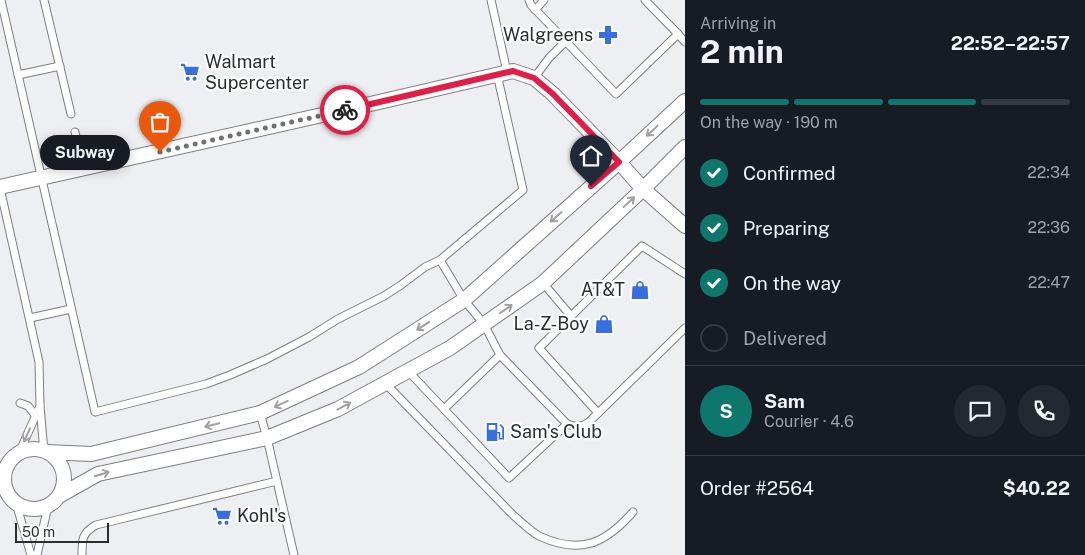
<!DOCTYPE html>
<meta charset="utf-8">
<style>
:root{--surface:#171b24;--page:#242831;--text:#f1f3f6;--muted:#9ea1a6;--line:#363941;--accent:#0f766e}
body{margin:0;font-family:"Public Sans",sans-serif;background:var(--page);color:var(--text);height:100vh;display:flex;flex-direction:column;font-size:19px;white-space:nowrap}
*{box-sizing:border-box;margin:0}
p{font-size:16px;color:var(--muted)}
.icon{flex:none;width:28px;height:28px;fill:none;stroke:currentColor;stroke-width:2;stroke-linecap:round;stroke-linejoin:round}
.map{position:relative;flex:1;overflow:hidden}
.drawer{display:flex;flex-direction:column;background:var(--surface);width:400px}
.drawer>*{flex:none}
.scale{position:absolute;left:15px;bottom:12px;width:94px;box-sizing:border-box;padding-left:5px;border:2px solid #2c2d2e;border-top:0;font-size:14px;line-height:18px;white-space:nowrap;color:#2c2d2e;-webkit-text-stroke:4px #fbfdff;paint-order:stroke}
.pin{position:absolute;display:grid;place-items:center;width:42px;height:42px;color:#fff;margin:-51px -21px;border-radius:50% 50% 50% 0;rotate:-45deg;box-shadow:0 0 5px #0007}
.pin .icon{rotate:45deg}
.courier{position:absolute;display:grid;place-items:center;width:50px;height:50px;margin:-25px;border:4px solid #e11d48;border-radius:50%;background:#fff;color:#222;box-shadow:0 1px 6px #0007}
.bubble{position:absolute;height:35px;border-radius:18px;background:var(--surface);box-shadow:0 2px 12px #0003;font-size:16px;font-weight:700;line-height:35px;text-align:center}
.overview em{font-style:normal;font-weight:700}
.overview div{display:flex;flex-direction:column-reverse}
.overview{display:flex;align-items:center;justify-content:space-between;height:85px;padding:0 15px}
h1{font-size:32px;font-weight:700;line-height:38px}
.bar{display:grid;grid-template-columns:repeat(4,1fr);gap:8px 5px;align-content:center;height:60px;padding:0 15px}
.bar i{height:6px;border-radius:4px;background:var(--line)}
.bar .active{background:var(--accent)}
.bar p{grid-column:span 4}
.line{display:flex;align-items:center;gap:12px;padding:0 15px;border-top:1px solid var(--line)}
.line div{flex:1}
.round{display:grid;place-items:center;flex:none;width:52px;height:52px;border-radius:26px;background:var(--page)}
ol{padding:0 15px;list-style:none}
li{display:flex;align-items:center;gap:15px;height:55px}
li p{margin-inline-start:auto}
li .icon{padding:5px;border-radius:50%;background:var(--accent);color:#fff;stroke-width:4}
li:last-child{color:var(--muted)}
li i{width:28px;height:28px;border:2px solid var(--line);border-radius:50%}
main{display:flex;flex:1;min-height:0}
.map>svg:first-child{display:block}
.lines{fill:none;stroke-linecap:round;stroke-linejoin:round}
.lane-casing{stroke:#7d7e81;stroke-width:9}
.street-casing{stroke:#7d7e81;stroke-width:16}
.lane{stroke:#fff;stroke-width:7}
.street{stroke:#fff;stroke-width:14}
.oneway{stroke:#a0a0a1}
.done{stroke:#707173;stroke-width:5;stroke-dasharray:0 9}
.route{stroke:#e11d48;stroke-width:6}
.labels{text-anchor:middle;stroke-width:4.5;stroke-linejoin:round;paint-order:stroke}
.poi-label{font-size:18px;fill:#2c2d2e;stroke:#fbfdff;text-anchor:end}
</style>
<main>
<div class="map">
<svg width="685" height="555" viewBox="0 0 685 555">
<rect width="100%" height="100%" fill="#eeeff2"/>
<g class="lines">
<g class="lane-casing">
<g id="lane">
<path d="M1,0l94,412 111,-28 24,-9 37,-16 42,-22 29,-18 46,-23 17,-11 24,-18 15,-7 83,-70 -26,-116"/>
<path d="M44,0l27,114"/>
<path d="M491,0l16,72"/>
<path d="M529,0l2,5 85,89 62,-60 -33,-34"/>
<path d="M535,10l9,-10"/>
<path d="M678,34l7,8"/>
<path d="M18,75l42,-9"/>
<path d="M534,78l15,-20 17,-17"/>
<path d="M75,132l9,36"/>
<path d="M0,188l39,174 1,44 4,46"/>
<path d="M543,283l28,33"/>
<path d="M30,318l41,-9"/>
<path d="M408,371l101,107 58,-54 -67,-69 -16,-31 -20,-24 -24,-40"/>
<path d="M385,383l127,131c9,8 17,16 27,22 41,19 66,8 94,-24"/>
<path d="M20,403l8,3 8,10"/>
<path d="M444,409l56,-54"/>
<path d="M260,413l7,25 27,117"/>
<path d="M598,413l-59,-65 103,-102 43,28"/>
<path d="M567,424c8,3 14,4 22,-2l96,-94"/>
<path d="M19,453l21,-47"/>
<path d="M16,503l15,52"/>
<path d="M37,555l11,-49"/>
<path d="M82,555c0,-16 0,-22 14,-30l181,-44"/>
</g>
</g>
<g class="street-casing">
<g id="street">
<path d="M0,187l340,-76 173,-40 21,7 19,16 66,68 24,27 42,37"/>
<circle cx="34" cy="479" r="30"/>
<path d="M47,452l44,2 169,-41 99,-46 105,-67 155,-138 66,-61"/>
<path d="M59,496l39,-22 169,-36 71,-29 112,-61 93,-65 100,-94 42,-42"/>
</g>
</g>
<use href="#lane" class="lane"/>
<use href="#street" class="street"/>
</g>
<defs><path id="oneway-shaft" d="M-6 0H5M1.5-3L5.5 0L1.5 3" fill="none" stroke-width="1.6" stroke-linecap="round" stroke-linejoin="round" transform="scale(1.25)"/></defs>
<g class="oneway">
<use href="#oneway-shaft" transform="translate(652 131) rotate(137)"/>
<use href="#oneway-shaft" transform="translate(629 202) rotate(-43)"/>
<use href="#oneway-shaft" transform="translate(556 217) rotate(138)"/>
<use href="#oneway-shaft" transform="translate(506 309) rotate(-35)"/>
<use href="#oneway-shaft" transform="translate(423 326) rotate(147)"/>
<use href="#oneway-shaft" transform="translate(281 404) rotate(155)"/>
<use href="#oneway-shaft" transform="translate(344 406) rotate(-28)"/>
<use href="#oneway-shaft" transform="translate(212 425) rotate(167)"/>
<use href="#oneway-shaft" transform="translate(27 435) rotate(114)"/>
<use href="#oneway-shaft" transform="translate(102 474) rotate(-17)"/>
</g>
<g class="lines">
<path class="done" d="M160,152l185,-42"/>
<path class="route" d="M345,110l168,-39 21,7 19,16 66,68 -28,24"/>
</g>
<defs>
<g id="pharmacy-bare" transform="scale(1.5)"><path d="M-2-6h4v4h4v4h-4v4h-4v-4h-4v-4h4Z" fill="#386edd" stroke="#fbfdff" stroke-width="2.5" paint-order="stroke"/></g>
<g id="supermarket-bare" transform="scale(1.5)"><path d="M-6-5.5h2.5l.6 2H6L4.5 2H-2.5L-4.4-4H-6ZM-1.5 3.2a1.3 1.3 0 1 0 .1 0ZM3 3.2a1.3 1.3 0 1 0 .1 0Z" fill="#386edd" stroke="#fbfdff" stroke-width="2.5" paint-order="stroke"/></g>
<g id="shop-bare" transform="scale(1.5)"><path d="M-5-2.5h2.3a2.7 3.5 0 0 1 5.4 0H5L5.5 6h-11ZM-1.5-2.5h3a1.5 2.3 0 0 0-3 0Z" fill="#386edd" stroke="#fbfdff" stroke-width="2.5" paint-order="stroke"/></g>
<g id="fuel-bare" transform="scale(1.5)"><path d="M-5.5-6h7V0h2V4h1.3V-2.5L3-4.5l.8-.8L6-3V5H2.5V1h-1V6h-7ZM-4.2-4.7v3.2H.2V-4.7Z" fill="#386edd" stroke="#fbfdff" stroke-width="2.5" paint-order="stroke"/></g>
</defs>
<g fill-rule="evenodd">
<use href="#pharmacy-bare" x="608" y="35"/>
<use href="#supermarket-bare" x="190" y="72"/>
<use href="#shop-bare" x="640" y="290"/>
<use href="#shop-bare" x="604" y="324"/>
<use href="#fuel-bare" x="495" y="432"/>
<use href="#supermarket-bare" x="222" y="516"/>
</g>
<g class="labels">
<g class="poi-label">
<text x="593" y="41">Walgreens</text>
<text x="205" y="68" text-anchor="start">Walmart<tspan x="205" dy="21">Supercenter</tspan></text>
<text x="625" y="296">AT&amp;T</text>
<text x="589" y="330">La-Z-Boy</text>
<text x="510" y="438" text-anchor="start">Sam's Club</text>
<text x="237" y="522" text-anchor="start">Kohl's</text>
</g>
</g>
</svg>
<div class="scale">50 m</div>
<div class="pin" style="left:160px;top:152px;background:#ea580c"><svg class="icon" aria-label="bag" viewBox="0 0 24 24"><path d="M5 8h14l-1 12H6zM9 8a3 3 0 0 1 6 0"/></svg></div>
<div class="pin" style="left:591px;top:186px;background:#1f2937"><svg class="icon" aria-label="home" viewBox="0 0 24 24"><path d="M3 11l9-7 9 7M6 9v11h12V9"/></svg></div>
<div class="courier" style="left:345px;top:110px"><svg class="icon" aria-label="bike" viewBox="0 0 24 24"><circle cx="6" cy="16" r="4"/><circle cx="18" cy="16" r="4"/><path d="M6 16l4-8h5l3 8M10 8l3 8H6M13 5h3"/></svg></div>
<div class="bubble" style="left:40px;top:135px;width:90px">Subway</div>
</div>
<section class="drawer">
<div class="overview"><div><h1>2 min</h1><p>Arriving in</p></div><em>22:52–22:57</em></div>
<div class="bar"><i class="active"></i><i class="active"></i><i class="active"></i><i></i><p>On the way · 190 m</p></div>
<ol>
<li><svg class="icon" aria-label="check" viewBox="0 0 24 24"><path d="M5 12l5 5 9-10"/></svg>Confirmed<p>22:34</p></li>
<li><svg class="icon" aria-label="check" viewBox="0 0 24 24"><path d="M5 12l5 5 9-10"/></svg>Preparing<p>22:36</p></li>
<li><svg class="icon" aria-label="check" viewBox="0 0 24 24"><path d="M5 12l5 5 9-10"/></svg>On the way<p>22:47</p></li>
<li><i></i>Delivered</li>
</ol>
<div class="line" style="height:90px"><b class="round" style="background:var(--accent);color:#fff">S</b><div><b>Sam</b><p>Courier · 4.6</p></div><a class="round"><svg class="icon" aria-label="chat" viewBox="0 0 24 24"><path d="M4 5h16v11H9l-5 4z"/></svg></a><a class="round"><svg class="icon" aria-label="phone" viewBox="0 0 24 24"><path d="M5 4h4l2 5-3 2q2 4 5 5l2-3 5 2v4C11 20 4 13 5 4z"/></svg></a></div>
<div class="line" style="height:65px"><div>Order #2564</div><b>$40.22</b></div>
</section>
</main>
